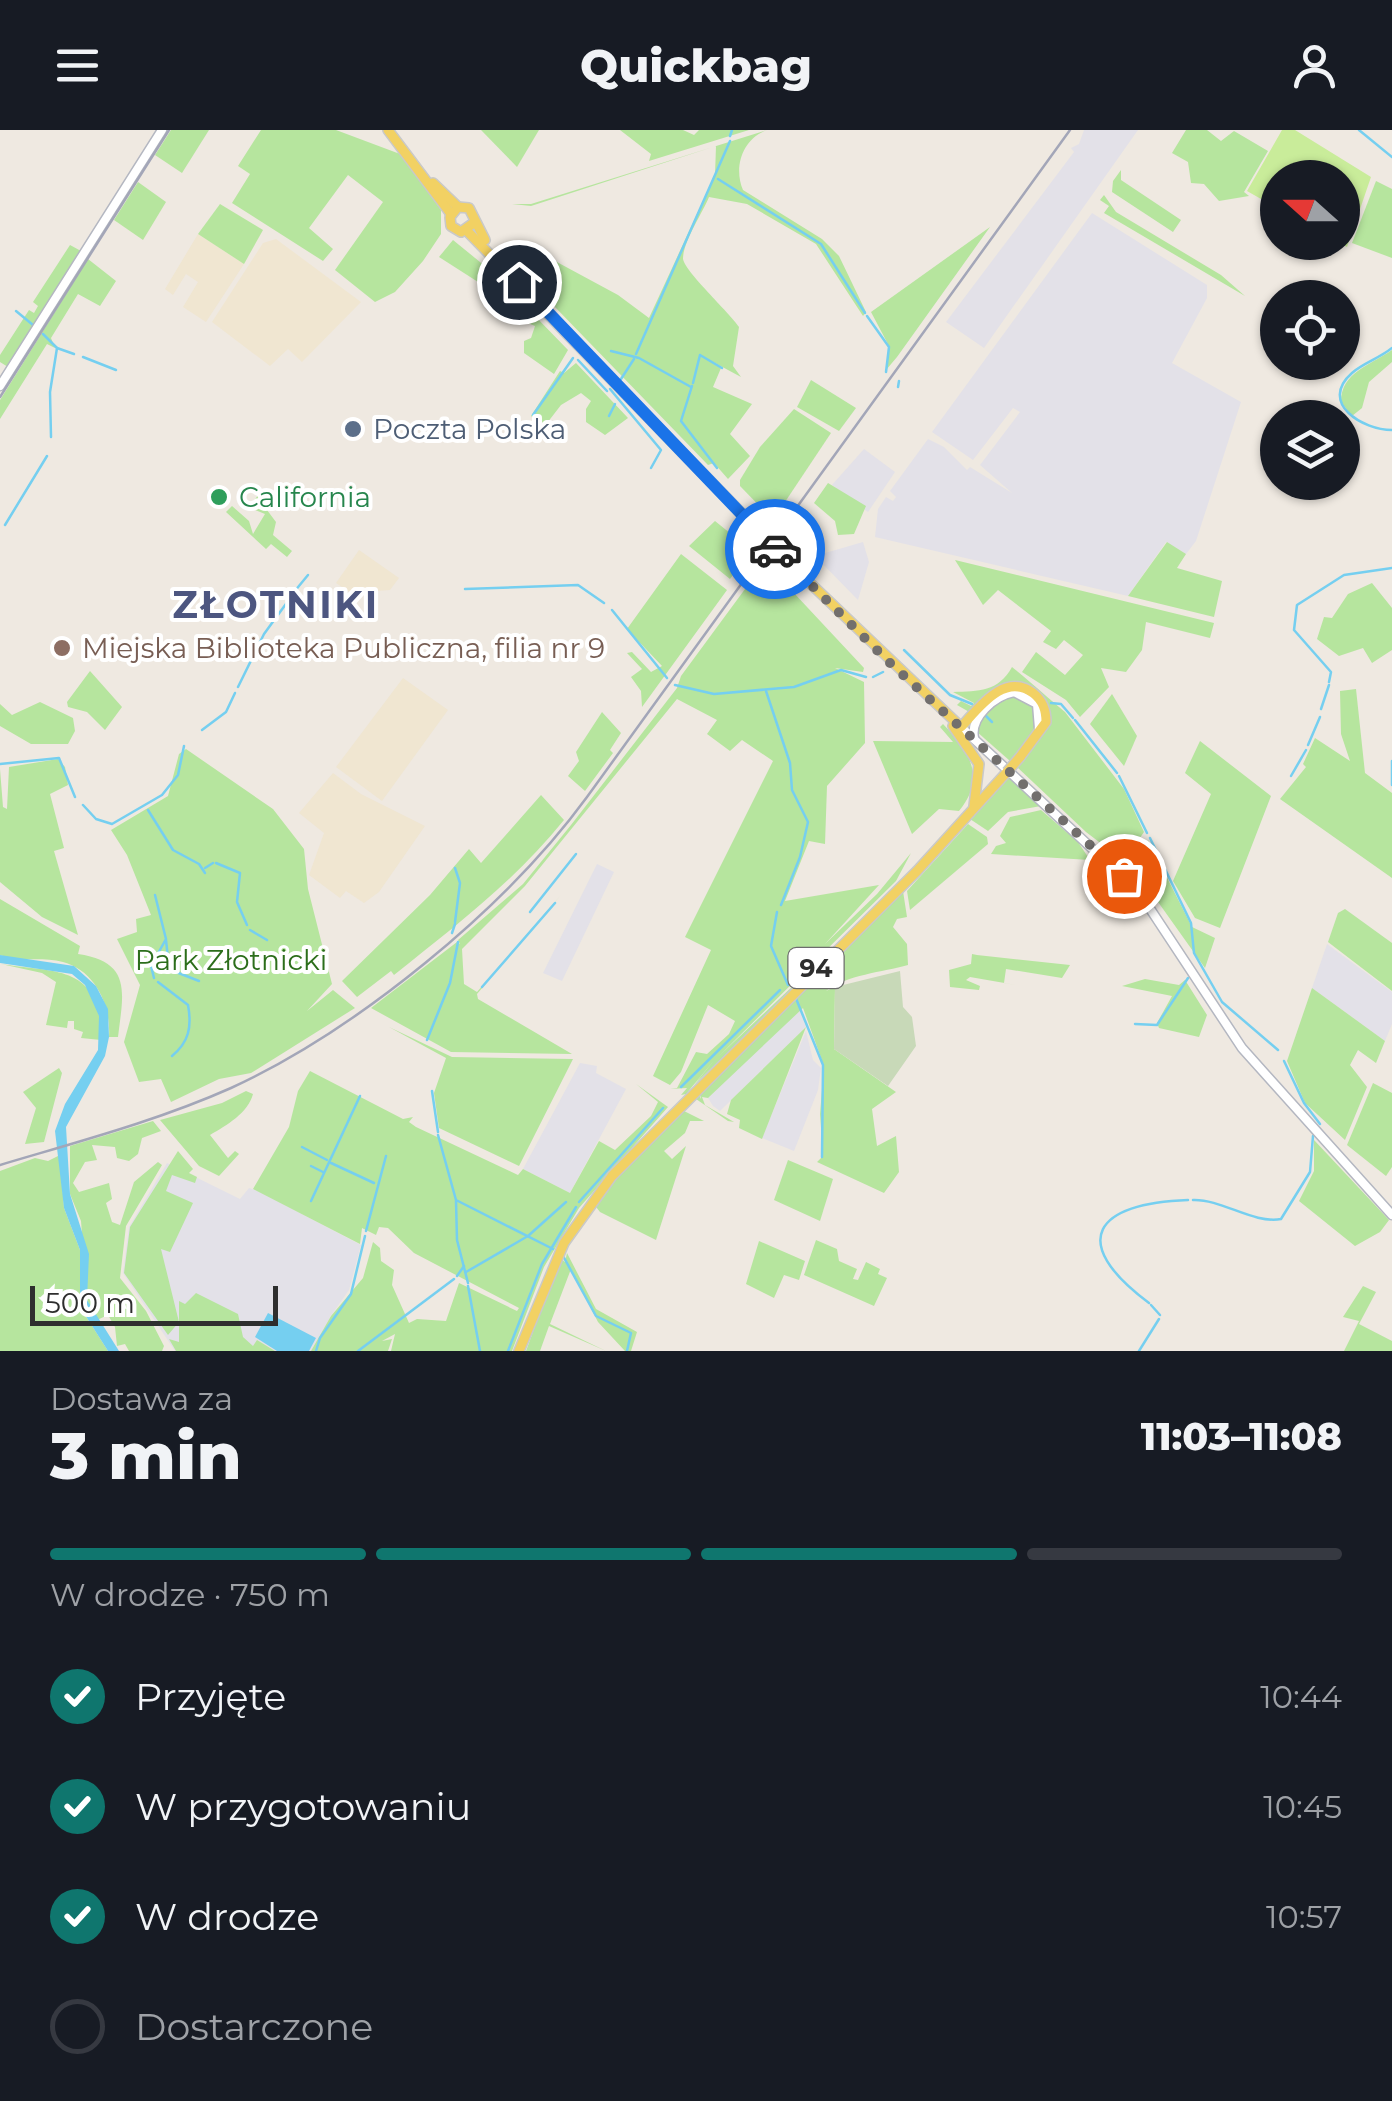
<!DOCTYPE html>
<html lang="pl">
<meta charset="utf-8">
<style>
:root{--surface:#171b24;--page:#20242c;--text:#f1f3f6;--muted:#9ea1a6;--line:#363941;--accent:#0f766e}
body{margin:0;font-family:Montserrat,sans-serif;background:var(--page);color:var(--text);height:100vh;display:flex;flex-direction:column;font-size:38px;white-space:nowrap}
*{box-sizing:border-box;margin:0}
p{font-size:32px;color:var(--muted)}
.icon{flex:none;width:55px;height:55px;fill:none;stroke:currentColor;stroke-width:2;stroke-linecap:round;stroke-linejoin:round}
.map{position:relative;height:1221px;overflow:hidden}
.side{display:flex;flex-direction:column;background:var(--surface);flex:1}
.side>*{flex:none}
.needle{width:65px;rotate:291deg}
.controls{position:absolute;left:1260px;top:30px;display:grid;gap:20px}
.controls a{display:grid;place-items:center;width:100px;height:100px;border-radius:50%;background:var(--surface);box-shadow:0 2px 8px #0004;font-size:50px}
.scale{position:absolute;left:30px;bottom:25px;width:248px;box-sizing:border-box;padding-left:10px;border:5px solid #2e2e2e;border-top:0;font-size:28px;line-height:35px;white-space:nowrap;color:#2e2e2e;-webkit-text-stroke:8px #fff;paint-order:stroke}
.pin{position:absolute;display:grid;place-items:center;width:85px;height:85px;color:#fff;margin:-42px;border:5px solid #fff;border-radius:50%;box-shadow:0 2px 10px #0007}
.courier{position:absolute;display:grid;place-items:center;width:100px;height:100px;margin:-50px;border:8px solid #1a73e8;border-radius:50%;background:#fff;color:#222;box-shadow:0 2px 12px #0007}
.summary em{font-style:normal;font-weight:800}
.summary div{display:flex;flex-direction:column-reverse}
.summary{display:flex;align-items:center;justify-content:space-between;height:170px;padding:0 50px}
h1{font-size:65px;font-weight:800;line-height:75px}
.bar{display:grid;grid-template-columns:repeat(4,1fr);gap:15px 10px;align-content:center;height:120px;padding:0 50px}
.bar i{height:12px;border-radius:8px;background:var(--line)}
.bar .selected{background:var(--accent)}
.bar p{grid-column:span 4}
ol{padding:0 50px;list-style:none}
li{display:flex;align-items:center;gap:30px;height:110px}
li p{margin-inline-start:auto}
li .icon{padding:10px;border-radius:50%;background:var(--accent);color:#fff;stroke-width:4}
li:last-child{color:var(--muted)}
li i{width:55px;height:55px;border:5px solid var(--line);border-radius:50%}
header{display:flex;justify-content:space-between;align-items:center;height:130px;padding:0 50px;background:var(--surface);font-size:45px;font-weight:800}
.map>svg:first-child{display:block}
.industrial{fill:#e3e1e8}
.education{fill:#f0e6d1}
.green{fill:#b6e59e}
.cemetery{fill:#c8d9b8}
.pitch{fill:#c9ec9a}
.water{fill:#75cff0}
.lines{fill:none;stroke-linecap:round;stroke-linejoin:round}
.stream{stroke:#75cff0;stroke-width:2.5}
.secondary-casing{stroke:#b4b7c1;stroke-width:11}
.primary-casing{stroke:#c9c9c9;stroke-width:12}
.secondary{stroke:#fff;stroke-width:8}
.primary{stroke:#f2d163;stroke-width:9}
.tram{stroke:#a3a6b8;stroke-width:2.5}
.rail{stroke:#a3a6b8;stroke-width:2.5}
.primary-bridge-casing{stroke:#c9c9c9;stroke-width:12;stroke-linecap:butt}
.primary-bridge{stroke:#f2d163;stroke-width:9}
.done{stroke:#726f6d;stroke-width:10;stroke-dasharray:0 18}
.route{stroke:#1a73e8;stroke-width:12}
.service-dot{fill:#5c6f8a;stroke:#fff;stroke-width:4}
.leisure-dot{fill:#2e9e5b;stroke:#fff;stroke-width:4}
.education-dot{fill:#8d6e63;stroke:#fff;stroke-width:4}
.labels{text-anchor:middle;stroke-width:8;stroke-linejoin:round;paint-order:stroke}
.shield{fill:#fff;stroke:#6d6d6d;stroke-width:2.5}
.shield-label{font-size:25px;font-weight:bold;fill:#2e2e2e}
.service-label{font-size:28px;fill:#4e5e75;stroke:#fff;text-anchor:start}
.leisure-label{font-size:28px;fill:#27864d;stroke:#fff;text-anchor:start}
.education-label{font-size:28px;fill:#785e54;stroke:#fff;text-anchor:start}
.park-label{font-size:28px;fill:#2c6e1b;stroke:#fff}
.district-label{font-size:38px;font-weight:bold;letter-spacing:2.5px;fill:#4d5680;stroke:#fff}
</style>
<header><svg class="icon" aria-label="menu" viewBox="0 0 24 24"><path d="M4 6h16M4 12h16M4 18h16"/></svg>Quickbag<svg class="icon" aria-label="person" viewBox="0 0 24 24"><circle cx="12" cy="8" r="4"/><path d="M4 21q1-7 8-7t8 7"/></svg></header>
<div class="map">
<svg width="1392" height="1221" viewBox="0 0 1392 1221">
<rect width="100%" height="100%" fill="#efe9e1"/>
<g class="industrial">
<path d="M1084,0h54l-154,218 -38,-26 128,-170 -3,-4 8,-4z"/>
<path d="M1092,83l115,72v13l-35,65 69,39 -45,139 -10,13 -20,-12 -38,54 -253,-59 3,-28 8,-12 7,4 3,-4 -6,-6 38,-52 16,8 23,23 3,-3 42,26 -32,-28 40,-53 -7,-4 -40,52 -41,-28z"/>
<path d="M864,319l31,23 -27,40 -36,-27z"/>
<path d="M863,412l6,20 -11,38 -43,-44z"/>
<path d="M597,734l17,8 -52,109 -19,-8z"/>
<path d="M1327,814l65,48v32l-7,17 -73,-53z"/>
<path d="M800,880l6,17 -86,84 -7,-5 -5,-8z"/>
<path d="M806,901l7,29 8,8 -3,22 -24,61 -32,-13z"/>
<path d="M580,933l17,3 -1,7 30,16 -56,104 -47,-24z"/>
<path d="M167,1033l73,36 9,-11 9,3 103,54 -12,45 -19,27 -12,34h-143l-52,-78 6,-46z"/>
</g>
<g class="education">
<path d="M198,104l46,30 -38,58 -23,-15 15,-25 -12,-8 -13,21 -8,-6z"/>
<path d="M276,109l85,63 -59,60 -14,-13 -18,17 -58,-44 51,-79z"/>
<path d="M359,420l40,28 -9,12 -39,3 -15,-10z"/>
<path d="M403,548l45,32 -66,91 -46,-34z"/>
<path d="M333,643l28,21 64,32 -46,66 -15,11 -18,-12 -6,7 -31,-23 15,-42 -25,-20z"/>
</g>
<g class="green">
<path d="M171,0h38l-27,43 -27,-18z"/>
<path d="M261,0h75l64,24 41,56v24l-18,27 -28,31 -20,10 -40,-32 48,-68 -35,-27 -39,53 24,21 -10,12 -91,-58 18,-29 -12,-8z"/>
<path d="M481,0h58l-22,37z"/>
<path d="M620,0h63l11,5 5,-5h50l-100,31 2,-7z"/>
<path d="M767,0c-24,8 -34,37 -24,60l79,49 17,17 27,56 -3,4 -47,-72 -69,-40 -38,-7c-7,17 -25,43 -26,61 -1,11 47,55 56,69l-6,39 8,11 -39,-21 19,12 -8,19 39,17 -22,30 20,22 -22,23 -14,-16 -6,2 -184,-190 31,-14 63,34 31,23 66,-143 1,-29 -185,60 -19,-2h19z"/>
<path d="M1186,0h21l14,11 13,-10 34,20 -24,41 5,4 -30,5 -15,-17 -13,-1 -3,-21 -16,-9z"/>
<path d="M1121,40v10l60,40 -8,12 -61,-40 1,-11z"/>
<path d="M1376,51l16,8v69l-40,-15z"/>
<path d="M138,52l28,20 -23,38 -29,-20z"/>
<path d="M1104,65l12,17 105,63 24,21 -141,-83 5,-7 -9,-6z"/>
<path d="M220,74l43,26 -19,34 -46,-30z"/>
<path d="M990,97l-93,130 -11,13 3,-24 -18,-34z"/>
<path d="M453,110l38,31 -2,18 -50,-32z"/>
<path d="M70,115l11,6 -73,116 -8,-5v-7l29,-45 5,3 4,-7 -5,-4z"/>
<path d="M88,129l28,22 -16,25 -22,-12 -27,44 4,10 -8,-4 -47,75v-19z"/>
<path d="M495,145l73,75 -14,24 -30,-21v-12l7,-3 4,-12 -43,-18 4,-6 -4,-8z"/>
<path d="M1392,220v12l-23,20 -7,26 -10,8 -11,-14c0,-30 30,-37 51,-52z"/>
<path d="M576,233l52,55 -23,17 -19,-13v-13l5,-8 -10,-8 -20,12 -17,22 -13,-11 29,-45 4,2z"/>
<path d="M811,250l45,28 -17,23 -42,-24z"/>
<path d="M794,279l37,24 -58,87 -33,-34v-6l20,-33z"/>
<path d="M828,353l38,23 -12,28 -16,1 -3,-14 -21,-18z"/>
<path d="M261,362l11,10 -5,8 9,12 -3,13 19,16 -5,6 -16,-13 -5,5 -40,-37 6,-6 17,15 4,13 12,-20 -20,-8h4z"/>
<path d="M715,391l21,17 18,8 -24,33 -41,-33z"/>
<path d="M1167,412l19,12 -9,14 45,13 -8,36 -86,-21z"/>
<path d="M681,424l46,36 -85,117 -1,-16 -10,-14 11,-8 -15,-16 5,-1 19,20 11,-6 -35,-37z"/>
<path d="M955,430l259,63 -4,15 -64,-16 -4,28 -16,22 -25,-4 8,19 -29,30 -14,-17 -44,-28 14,-20 29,23 18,-20 -19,-15 -8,9 -13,-7 8,-11 -53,-41 -15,15z"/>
<path d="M765,432l99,106 -1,4 -28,-4 29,14 1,61 -38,43 -2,58 -16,-3 -24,60 94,-16 -54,59 52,-50 34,-41 -15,28 -177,175 139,-132 1,1 -165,160 22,-27 -30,36 -5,1 6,-7 -17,1 7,-1 19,-36 11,2 22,-20 6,-13 -27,-16 -27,67 -11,13 -17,-9 58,-126 -26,-13 88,-176 -31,-21 -12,11 -23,-17 10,-14 -40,-21 -152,187 -63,63 2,35 13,8 84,-97 -84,99 1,5 94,55 -121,-2 -80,-44 86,-66 3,2 -2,-4 65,-56 48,-59 106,-137 4,-12z"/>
<path d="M1372,453l20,25v42l-20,13 -9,-15 -24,8 -22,-17 7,-22 8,1 16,-24z"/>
<path d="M1012,537c20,16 36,31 53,45l59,77 20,43 -20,29 -38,-29 -69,-65 31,-40 -19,-39 -58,25 -14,-8 4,-4 10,5 3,-3 -21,-11c26,-1 45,0 59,-25z"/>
<path d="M90,541l32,36 -17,23 -18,-18 -19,-5 -1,-5z"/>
<path d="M1356,559l9,84 27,20v85l-112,-79 26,-32 -3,-3 12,-26 35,23 -9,-27 -1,-43z"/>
<path d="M1112,564l25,42 -13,30 -34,-42z"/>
<path d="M1008,565l25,8 4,24 -27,34 -34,-30 13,-22z"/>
<path d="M40,572l33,16 2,13 -7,13h-37l-31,-18v-22l12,11z"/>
<path d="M602,582l19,21 -11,17 3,3 -28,38 -17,-15 11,-15 -3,-9z"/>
<path d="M943,594c26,27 44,53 16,87l-20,-2 -27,25 -39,-93 80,1 -13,-15z"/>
<path d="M1200,611l71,55 -51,132 -25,-10 -22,-37 38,-87 -26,-21z"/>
<path d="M186,619l87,60 31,40 4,40 24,95 -25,27 26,-21 22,18 -104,65 -32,6 -48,23 -10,-23 -22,3 -15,-40 16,-57 -23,-46 20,-7 -1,-13 15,-4 -24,-60 -16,-25 57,-34 11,-42z"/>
<path d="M58,629l7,8 3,18 -18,9 14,54 -10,3 24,84 -36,-18 -42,-35v-113l3,38 4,2 2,-42z"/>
<path d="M1011,644l30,32 -33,6 -20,19 -18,-12z"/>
<path d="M541,665l23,25c-49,61 -110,107 -170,155l-3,-4 -34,26 -15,-16 88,-86 39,-46 12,14z"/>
<path d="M1041,680l37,32 12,18 -99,-6 5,-8 10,-3 -6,-7 10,-19z"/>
<path d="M968,694l19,13 1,7 -78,66 -3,-19z"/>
<path d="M1148,710l44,87 23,11 -10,30 -69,-97z"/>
<path d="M903,761l4,26 -10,2 -4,8 14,17 1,21c-25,7 -62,10 -82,26l9,-4 -1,62 62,43 -24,17 5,37 19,-10 3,36 -15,21 -67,-31 6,-6 -3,-42 4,-48 -21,-58 -95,90 -6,-1 3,8 29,17 -6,-1 -32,-22 2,-5 3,5 -1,-5z"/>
<path d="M0,769l80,47 -2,8c55,8 45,40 40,83h-9c2,-31 -13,-66 -46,-75 -21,-6 -43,1 -63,-7z"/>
<path d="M1345,779l47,34v48l-64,-49 10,-29z"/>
<path d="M972,824l5,1 93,10 -8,13 -56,-9 -2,14 12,2 -46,-8 -4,3 14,6 -1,4 -29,-3 -1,-17 22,-6z"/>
<path d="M1,834c55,9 101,0 100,76l-20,-2 2,-6 -9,-3v-8h-6l-1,7 -21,-3 10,-43 -14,-9z"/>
<path d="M1145,849l34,6 6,-5 22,35 -8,22 -40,-9 -2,-5 15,-27 -50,-10z"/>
<path d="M1312,858l73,53 -9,22 -18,-13 -8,15 17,22 -22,53 -40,-37 -18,-42z"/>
<path d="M389,897l63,30 121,2 -54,107 -80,-38 -5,-35 12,-35z"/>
<path d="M806,897l-44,112 -23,-11 1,-8 -13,-6 4,-14z"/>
<path d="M59,938l3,5 -18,69 -19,2 11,-36 -13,-16z"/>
<path d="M310,941l93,48 10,-2 -4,5 7,5 102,48 5,-6 47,24 29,-52 16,9 36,-34 7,-14 -22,-18 32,23 -89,101 -35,59 -32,84h-121l4,-17 -13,7 10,-2 -4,12h-77l20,-35 32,-38 10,-36 7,6 1,13 13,9 -2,15 17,38 8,-4 29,2 13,-38 58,28 2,-3 -105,-55 -26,-25 -9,-1 -3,8 -14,-7 -2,16 -107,-55 36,-62 9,-36z"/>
<path d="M1373,953l19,10v74l-6,9 -39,-31z"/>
<path d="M246,961l7,3c-5,19 -26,31 -43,41l18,23 7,-7 4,3 -20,22 -20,-10 -39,-46 62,-17z"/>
<path d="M682,980l22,11h-14l-5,12 -21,18 8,8 14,-13 -30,94 -56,-28 -7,-9z"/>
<path d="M153,991l8,10 -19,7 -4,16 -9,7 -12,-3 -2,-11 -23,-2 5,15 -12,2 -12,21 6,9 30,-9 3,16 -6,4 6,19 8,3 14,-43 24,-20 4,3 -36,61 -6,52 26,33 18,35 -2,5h-33l-4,-7 -8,2 -2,-19 -7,-12 -11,5 -10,-20 -6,-79 -11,-27v-48z"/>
<path d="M1314,1010l75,80 -9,12 -25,14 -56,-45 15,-30z"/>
<path d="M178,1021l15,18 -4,4 8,4 -2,6 -23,-8 -6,16 27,12 -23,49 -9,-3 18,73 -11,13 -44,-62 6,-46z"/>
<path d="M60,1025l4,53 16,42v57l28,44h-108v-180l35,-13 13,3z"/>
<path d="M788,1030l45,19 -13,42 -46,-21z"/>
<path d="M816,1110l21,9 2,12 18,8 -4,10 5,1 8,-18 14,7 -2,5 9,4 -13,28 -70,-31z"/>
<path d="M759,1111l46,20 -6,19 -15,-5 -10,23 -28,-14z"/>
<path d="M567,1123l29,56 41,23 -6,19h-6l-27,-29 -27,-53 -21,55 56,27 -57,-25 -9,25h-14l34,-93 5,4z"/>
<path d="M1363,1156l13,6 -17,32 33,17v10h-48l15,-30 -16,-4z"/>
<path d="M196,1163l42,21 5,23 10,9 4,-6 18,11h-99l-7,-12 10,3v-41l6,3z"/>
</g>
<path class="cemetery" d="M900,841l3,36 9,10 4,29 -28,40 -54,-37 1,-62z"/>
<path class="pitch" d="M1282,0h13l76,47 -24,70 -8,-4 3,-1v-64h-64l-1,30 -30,-17z"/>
<g class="water">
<path d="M0,825l74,11 22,20 12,23 1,28 -4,19 -39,71 4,67 19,60 -2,46 32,51h-11l-28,-44v-57l-16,-42 -9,-77 10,-27 33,-54 1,-34 -14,-31 -13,-11 -72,-11z"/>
<path d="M268,1183l48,25 -7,13h-32l-22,-14z"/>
</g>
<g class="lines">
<g class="stream">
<path d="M1359,0l33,27"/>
<path d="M730,6l2,-6"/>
<path d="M718,49l103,65 44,69"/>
<path d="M538,150l6,15"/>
<path d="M16,181l17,14"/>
<path d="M867,186l22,31 -3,25"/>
<path d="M43,204l14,14 -7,44 1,45"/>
<path d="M57,218l17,6"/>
<path d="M1392,218c-12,10 -29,15 -40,25 -34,30 11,57 40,57"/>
<path d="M611,221l28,7 52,29"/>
<path d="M636,224l94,-213"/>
<path d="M83,227l33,13"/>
<path d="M578,230l29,31"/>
<path d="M621,249l13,-20"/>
<path d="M693,253l7,-28 22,13"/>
<path d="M692,256l-11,35 36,47"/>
<path d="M898,257l1,-6"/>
<path d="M610,259l51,61 -10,18"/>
<path d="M533,285l40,-57"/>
<path d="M609,286l6,-12"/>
<path d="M5,395l42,-69"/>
<path d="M465,459l113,-4 26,18"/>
<path d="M294,462l14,-17"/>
<path d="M612,480l55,68"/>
<path d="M904,520l46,45 22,9"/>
<path d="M873,547l10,-5"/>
<path d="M1329,552l2,-10 -37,-42 3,-25 47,-30 48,-7"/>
<path d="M675,555l39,9 80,-7 47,-17 25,7"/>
<path d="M238,557l26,-53 27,-37"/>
<path d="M766,561l24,72 2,27 16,32 -8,35 -19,48"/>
<path d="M1051,573l10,1 12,14"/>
<path d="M1321,579l8,-24"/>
<path d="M986,586l6,6"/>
<path d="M1075,590l42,53"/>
<path d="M202,600l24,-18 9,-19"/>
<path d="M1308,615l12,-28"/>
<path d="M1392,631v24"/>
<path d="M0,634l59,-6 16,39"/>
<path d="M1119,646l28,57"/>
<path d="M1291,646l15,-26"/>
<path d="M83,675l13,14 16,5 50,-29 16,-20 6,-29"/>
<path d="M148,680l25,40 26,14 6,9"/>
<path d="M1150,708l41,85 3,30 28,49 56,48"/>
<path d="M216,733l24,10 -3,29 10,23"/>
<path d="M205,738l8,-5"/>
<path d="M530,782l46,-58"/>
<path d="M777,782l-6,34 17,39"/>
<path d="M455,792l5,-39 -5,-15"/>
<path d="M250,800l17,10"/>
<path d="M452,803l3,-9"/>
<path d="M166,810l3,28"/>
<path d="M171,840l28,11"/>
<path d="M154,848l-3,-12 15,-27 -11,-44"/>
<path d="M158,852l30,23c4,22 1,37 -16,51"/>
<path d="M482,857l73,-84"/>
<path d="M795,866l28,69 -1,92"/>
<path d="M1135,894l22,1 31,-47"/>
<path d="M427,910l23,-57 8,-41"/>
<path d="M1284,931l20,42 16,21"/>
<path d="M681,957l99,-97"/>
<path d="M432,961l6,41"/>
<path d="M438,1005l18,65 97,49"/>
<path d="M302,1017l25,13"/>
<path d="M331,1033l43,20"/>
<path d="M311,1036l12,6"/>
<path d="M1193,1070c29,-1 60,24 88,19l29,-47 3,-36"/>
<path d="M311,1071l49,-105"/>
<path d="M456,1071l1,39 11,43"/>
<path d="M579,1072l84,-94"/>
<path d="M366,1101l20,-75"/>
<path d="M562,1124l34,62 35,17 -4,18"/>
<path d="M466,1142l62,-36 38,-34"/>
<path d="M457,1146l7,-10"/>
<path d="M468,1156l12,65"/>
<path d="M1149,1173c-83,-62 -53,-100 39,-103"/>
<path d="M1151,1175l9,10"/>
<path d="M316,1221l4,-13 31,-44 14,-58"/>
<path d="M358,1221l96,-72"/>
<path d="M508,1221l34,-87 34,-57"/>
<path d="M1139,1221l20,-32"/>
</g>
<g class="secondary-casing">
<g id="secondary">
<path d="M0,256l162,-256"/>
<path d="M961,597l178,165 103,156 150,167"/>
<path d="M974,608c-4,-21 20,-42 40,-46l23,12 2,25"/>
</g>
</g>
<g class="primary-casing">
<g id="primary">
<path d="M388,0l63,84"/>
<path d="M433,53l25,24"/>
<path d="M475,92l-14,10 -10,-6 -1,-9 8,-10 11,1 16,32"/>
<path d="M467,101l285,293"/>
<path d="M790,434l171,163c18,-19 43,-55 72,-34 10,8 13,17 13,29l-26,35"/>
<path d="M953,596l26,38 -5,42"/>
<path d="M519,1221l45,-108 48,-67 305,-305 90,-99"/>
</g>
</g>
<use href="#secondary" class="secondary"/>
<use href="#primary" class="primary"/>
<path class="tram" d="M0,267l169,-267"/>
<path class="rail" d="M0,1035c77,-23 157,-44 231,-77 126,-58 274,-179 356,-291l483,-667"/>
<g class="primary-bridge-casing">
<g id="primary-bridge">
<path d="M752,394l38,40"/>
<path d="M1007,642l13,-15"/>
</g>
</g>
<use href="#primary-bridge" class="primary-bridge"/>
</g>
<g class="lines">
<path class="done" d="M775,419l116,115 233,212"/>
<path class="route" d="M519,152l256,267"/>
</g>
<circle class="service-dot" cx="353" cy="299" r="10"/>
<circle class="leisure-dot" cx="219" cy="367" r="10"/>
<circle class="education-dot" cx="62" cy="518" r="10"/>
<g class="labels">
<rect class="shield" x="788.5" y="818" width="55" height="40" rx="8"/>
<g class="shield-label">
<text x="816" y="847">94</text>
</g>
<g class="service-label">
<text x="373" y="309">Poczta Polska</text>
</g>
<g class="leisure-label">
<text x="239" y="377">California</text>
</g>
<g class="education-label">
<text x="82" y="528">Miejska Biblioteka Publiczna, filia nr 9</text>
</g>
<g class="park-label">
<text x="231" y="840">Park Złotnicki</text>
</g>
<g class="district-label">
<text x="276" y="488">ZŁOTNIKI</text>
</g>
</g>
</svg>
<div class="controls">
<a><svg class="needle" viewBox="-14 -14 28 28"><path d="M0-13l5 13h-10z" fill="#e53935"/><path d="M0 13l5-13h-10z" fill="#9ea1a6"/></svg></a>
<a><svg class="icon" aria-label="locate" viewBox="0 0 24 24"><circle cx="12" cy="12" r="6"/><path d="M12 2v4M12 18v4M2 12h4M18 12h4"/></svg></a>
<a><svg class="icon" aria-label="layers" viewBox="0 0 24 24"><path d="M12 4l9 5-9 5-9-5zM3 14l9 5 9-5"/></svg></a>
</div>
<div class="scale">500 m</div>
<div class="pin" style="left:1124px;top:746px;background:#ea580c"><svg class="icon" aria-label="bag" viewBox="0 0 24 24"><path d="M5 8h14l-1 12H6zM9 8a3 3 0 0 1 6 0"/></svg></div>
<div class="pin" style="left:519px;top:152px;background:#1f2937"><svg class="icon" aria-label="home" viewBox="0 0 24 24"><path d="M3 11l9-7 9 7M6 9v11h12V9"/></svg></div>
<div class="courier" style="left:775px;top:419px"><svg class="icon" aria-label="car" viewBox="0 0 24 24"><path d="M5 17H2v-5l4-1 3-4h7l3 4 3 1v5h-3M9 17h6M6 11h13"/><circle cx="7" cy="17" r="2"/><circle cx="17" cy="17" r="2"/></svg></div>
</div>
<section class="side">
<div class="summary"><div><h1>3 min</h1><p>Dostawa za</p></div><em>11:03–11:08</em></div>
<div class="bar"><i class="selected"></i><i class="selected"></i><i class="selected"></i><i></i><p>W drodze · 750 m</p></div>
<ol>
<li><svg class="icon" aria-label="check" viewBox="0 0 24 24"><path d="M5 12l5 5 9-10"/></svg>Przyjęte<p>10:44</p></li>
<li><svg class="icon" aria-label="check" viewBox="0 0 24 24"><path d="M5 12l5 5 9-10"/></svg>W przygotowaniu<p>10:45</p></li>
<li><svg class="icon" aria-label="check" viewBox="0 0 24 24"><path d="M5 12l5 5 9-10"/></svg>W drodze<p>10:57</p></li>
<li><i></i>Dostarczone</li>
</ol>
</section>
